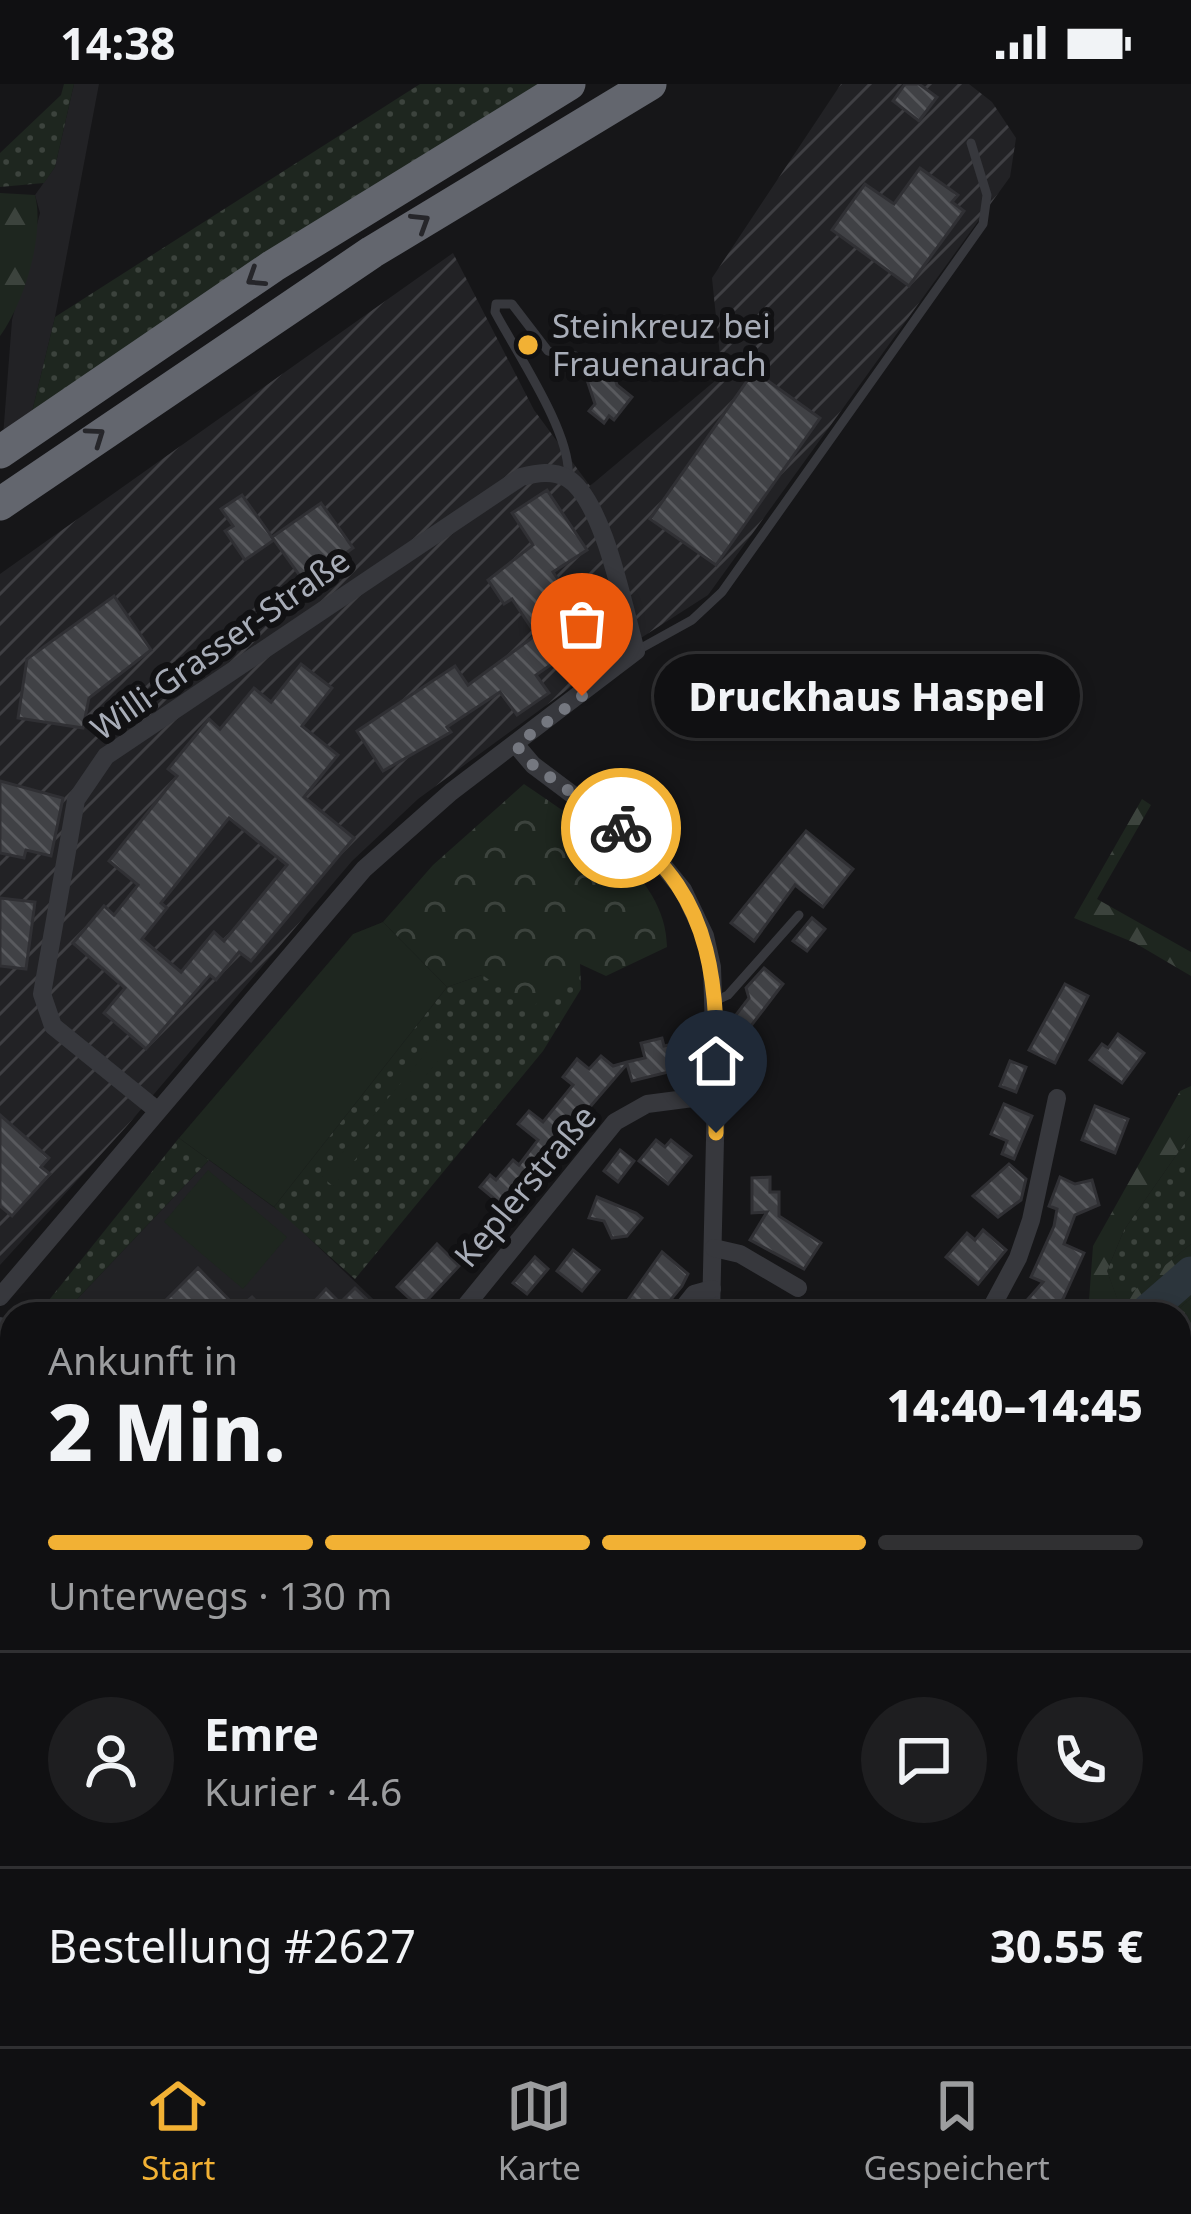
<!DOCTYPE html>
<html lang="de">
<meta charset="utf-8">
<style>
:root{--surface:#101012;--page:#1e1e20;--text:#f1f3f6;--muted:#9c9d9f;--line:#303032;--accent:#f2b134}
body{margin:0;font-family:"Noto Sans",sans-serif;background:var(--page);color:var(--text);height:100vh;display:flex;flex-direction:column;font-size:45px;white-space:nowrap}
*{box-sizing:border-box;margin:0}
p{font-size:39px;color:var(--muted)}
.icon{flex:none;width:66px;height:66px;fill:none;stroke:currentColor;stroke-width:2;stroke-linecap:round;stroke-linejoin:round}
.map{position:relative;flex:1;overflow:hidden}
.panel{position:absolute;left:0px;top:1218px;width:1191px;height:744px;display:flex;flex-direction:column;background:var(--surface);border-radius:36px 36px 0 0;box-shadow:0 6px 18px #0003,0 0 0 3px var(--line)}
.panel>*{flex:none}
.pin{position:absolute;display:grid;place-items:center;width:102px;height:102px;color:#fff;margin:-123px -51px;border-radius:50% 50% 50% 0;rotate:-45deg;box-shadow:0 0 12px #0007}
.pin .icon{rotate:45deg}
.courier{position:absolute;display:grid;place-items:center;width:120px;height:120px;margin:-60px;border:9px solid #f2b134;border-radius:50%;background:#fff;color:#222;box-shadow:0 3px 15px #0007}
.bubble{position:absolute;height:84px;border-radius:42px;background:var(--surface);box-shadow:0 6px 18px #0003,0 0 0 3px var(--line);font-size:39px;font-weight:800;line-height:84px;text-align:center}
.summary em{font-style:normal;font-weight:800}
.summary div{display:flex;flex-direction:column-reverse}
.summary{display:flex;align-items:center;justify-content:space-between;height:204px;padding:0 48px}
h1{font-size:78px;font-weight:800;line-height:90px}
.bar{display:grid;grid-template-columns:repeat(4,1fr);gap:18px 12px;align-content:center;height:144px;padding:0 48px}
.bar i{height:15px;border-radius:9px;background:var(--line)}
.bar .current{background:var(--accent)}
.bar p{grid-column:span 4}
.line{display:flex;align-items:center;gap:30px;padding:0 48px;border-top:3px solid var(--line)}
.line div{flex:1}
.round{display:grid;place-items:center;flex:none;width:126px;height:126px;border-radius:63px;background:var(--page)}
.status{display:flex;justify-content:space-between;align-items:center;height:84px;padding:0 60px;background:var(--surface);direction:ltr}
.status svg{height:33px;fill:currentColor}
.menu{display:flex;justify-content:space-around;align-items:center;height:168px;border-top:3px solid var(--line);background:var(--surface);font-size:33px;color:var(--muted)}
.menu a{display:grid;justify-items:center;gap:6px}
.menu .current{color:var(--accent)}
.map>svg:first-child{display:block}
.built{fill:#222225}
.industrial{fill:url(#industrial-furrows)}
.grass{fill:url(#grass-dots)}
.forest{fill:url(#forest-firs)}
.park{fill:url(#park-crowns)}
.pitch{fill:#1e261f}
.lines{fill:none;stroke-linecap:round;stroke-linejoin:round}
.river{stroke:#2c353c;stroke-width:33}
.building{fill:url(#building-back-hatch);stroke:#303034;stroke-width:3;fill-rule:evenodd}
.lane{stroke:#37383d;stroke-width:9}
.street{stroke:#37383d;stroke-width:18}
.highway{stroke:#63666e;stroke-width:33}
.oneway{stroke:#26262a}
.done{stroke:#757880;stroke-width:12;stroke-dasharray:0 21.6}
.route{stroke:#f2b134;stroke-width:15}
.poi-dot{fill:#f2b134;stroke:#111113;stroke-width:4.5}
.labels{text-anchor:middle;stroke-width:12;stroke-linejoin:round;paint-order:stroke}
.poi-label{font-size:33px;fill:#a8adb8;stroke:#111113;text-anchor:start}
.street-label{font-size:33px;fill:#a8adb8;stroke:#111113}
</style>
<div class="status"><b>14:38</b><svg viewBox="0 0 49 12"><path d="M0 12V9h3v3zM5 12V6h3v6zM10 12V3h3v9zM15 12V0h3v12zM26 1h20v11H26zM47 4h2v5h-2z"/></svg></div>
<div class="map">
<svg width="1191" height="1962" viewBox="0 0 1191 1962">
<defs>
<pattern id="industrial-furrows" width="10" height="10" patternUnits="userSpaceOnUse" patternTransform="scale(3)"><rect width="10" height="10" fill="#222225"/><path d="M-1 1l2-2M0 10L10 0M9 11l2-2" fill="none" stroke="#3f3f43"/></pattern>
<pattern id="grass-dots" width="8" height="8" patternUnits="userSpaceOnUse" patternTransform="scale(3)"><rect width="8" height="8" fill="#1e261f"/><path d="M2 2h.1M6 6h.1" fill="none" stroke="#3c433d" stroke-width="1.8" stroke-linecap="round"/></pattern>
<pattern id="forest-firs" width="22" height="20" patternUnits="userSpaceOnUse" patternTransform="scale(3)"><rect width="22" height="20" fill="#1e261f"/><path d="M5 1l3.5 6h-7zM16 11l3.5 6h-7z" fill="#3c433d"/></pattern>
<pattern id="park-crowns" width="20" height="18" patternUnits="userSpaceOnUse" patternTransform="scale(3)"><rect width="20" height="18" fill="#1e261f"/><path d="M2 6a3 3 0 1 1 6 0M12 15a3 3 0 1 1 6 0" fill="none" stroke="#3c433d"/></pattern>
<pattern id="building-back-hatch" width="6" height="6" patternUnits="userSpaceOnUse" patternTransform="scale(3)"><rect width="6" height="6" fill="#404145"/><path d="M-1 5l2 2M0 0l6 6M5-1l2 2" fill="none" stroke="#595a5e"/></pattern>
</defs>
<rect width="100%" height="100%" fill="#161618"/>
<g class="built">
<path d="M74,0h25l-44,233 -24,99 -28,20 9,-116 28,-107 -5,-18 20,-28z"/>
<path d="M209,1076l77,56 103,98h-326z"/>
</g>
<path class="industrial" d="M841,0h128l23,18 24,36 -6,39 -302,418 -89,57 -201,147 -66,62 -226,266 -126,138v-691l453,-321 81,157 56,76 132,-111 -10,-97z"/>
<g class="grass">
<path d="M64,0h10l-19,83 -11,16 -44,4v-34l61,-58z"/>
<path d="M420,0h123l-512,332 24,-99z"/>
<path d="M580,879l1,26 -38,62 -188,228 -81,-72 173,-220 35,-12z"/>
<path d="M1191,1050v110l-72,60 -12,-33 17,-41z"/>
<path d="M179,1054l30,22 -146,154h-9l-9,-9z"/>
<path d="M1191,1214v180l-12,17v-181h-6z"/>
</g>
<g class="forest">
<path d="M0,109l35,2c10,40 -11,108 -35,141z"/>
<path d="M1142,715l9,6 -54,94 94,53v24l-56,-33 -61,-25z"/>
<path d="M1191,1002v48l-67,96 -17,41 12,32 72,-59v54l-18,16h-85l5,-68 87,-155z"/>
<path d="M1191,1438v137l-12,-5v-118z"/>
</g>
<path class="park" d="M524,700c53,37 143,89 143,163l-61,29 -26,-12 -48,44 -50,-33 -35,12 -64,-65 50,-57z"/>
<g class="pitch">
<path d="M383,838l64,65 -173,220 -95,-69 174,-204z"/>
<path d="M442,950l11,9 -120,143 -11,-9z"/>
<path d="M208,1086l79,67 -44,52 -79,-67z"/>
</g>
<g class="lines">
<path class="river" d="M1144,1230l47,-41"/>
</g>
<g class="building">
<path d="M905,0h14l18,13 -18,24 -26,-20z"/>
<path d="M920,84l38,27 -6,7 12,9 -55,75 -77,-56 33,-46 29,20z"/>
<path d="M610,278l7,23 15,12 -18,23 -5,-4 -5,7 -15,-12 6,-7 -10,-30z"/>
<path d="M754,287l66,47 -104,147 -66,-46z"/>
<path d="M547,406l40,60 -34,22 42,62 -59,41 13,18 -32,22 -17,-23 -53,35 4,5 -68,39 -26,-40 98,-65 13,19 68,-50 -24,-36 -8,5 -16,-24 45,-35 -21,-32z"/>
<path d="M242,411l32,45 -29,20 -20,-29 8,-5 -12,-17z"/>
<path d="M321,419l32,45 -48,35 -33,-46z"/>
<path d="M114,512l37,54 -62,48 -6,30 -65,-10 9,-59z"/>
<path d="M301,580l31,24 -30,38 36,29 -34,42 50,41 -103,123 -12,-9 -23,28 -6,-5 -64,74 -42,-36 21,-25 -52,-45 31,-37 10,9 24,-30 -29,-24 68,-85 -9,-7 41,-50 11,10 34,-41 17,14zM229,734l58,47 -63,76 -10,-9 -33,40 -39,-33 25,-31 -6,-5z"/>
<path d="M0,697l63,17 -12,58 -25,-6 -2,8 -24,-5z"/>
<path d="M806,747l47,38 -30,38 -28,-22 -41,56 -23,-18z"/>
<path d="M0,814l35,4 -9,67 -26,-3z"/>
<path d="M812,834l13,11 -18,22 -14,-10z"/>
<path d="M764,884l19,16 -39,51 -15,-11 20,-26 -3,-10z"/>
<path d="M1065,900l23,12 -33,67 -26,-13z"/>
<path d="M1118,950l26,19 -22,30 -32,-23 12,-16 6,4z"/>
<path d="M662,954l2,8 19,-4 6,25 -57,14 -5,-17 -75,87 -43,60 -29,-24 10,-12 6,5 17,-20 6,5 19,-25 -20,-16 11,-13 14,11 30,-37 -10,-8 14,-18 12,10 12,-13 12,10 14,-4 18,-4 -4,-15z"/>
<path d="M1010,977l16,6 -10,25 -16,-6z"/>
<path d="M1004,1020l28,12 -18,43 -12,-5 5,-13 -16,-7z"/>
<path d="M1095,1022l33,13 -13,34 -33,-13z"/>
<path d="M0,1031l49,43 -8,9 9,7 -38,42 -12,-10z"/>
<path d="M656,1056l9,7 6,-7 20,16 -23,28 -29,-23z"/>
<path d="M620,1066l14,11 -16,21 -14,-11z"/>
<path d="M1009,1080l17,15 -5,21 -23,17 -25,-21z"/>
<path d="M770,1093v15h9v24l42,27 -17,26 -54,-29 17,-28 -15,1v-35z"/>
<path d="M1060,1093l15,7 17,-4 7,25 -24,10 -11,29 20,9 -21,46 -17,15 -18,-15 15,-17 -12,-5 23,-51 3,-17 -8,-3z"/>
<path d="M597,1113l39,16 6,5 -15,18 -15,2 -8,-17 -15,-3z"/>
<path d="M983,1146l23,20 -28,34 -32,-27 21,-24 8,7z"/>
<path d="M437,1160l22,22 -39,42 -23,-21z"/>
<path d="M573,1166l26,20 -17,21 -25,-20z"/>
<path d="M662,1168l26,22 -6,12 -23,28h-41z"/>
<path d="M535,1173l13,12 -21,25 -14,-11z"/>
<path d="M198,1184l40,41 14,-12 17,17h-117z"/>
<path d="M355,1204l27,26h-58l-11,-11 13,-14 14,14z"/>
</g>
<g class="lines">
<g class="lane">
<path d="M568,394c5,-43 -52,-126 -73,-166l1,-8h16l36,47 27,5 11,9"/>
<path d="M636,567l56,-31 30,-28 261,-368 4,-29 -16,-52"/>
<path d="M715,917l13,-6 71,-80"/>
<path d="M1167,1950l22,12"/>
<path d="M1106,1962l3,-12"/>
</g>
<g class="street">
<path d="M516,661l17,20 124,93 26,32 22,46 7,31 4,128 -5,219"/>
<path d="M714,1164l26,6 58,34"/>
<path d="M0,1213l364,-428 87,-77 185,-141c-12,-41 -32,-151 -69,-173 -15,-8 -30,-5 -46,-1l-415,279 -30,44 -34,194 11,32 105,85"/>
<path d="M459,1230l156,-192 32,-18 69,-9"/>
<path d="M678,1230l16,-20 18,-5"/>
<path d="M988,1230l30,-56 13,-38 26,-122"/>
<path d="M0,1242l12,25"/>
<path d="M0,1552l12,-11"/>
<path d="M1179,1639l12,4"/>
<path d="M1179,1881l12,10"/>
<path d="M773,1950l32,12"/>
<path d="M351,1962l27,-12"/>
<path d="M720,1962l6,-12"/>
<path d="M1188,1962l3,-5"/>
</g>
<g class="highway">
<path d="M0,368l273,-186 296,-182"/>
<path d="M0,420l372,-252 278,-168"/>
</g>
</g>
<defs><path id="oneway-chevron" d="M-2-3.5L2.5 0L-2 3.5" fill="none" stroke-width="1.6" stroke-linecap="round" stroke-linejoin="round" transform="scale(3)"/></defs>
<g class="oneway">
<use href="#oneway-chevron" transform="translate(421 138) rotate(-32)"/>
<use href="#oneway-chevron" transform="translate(255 194) rotate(147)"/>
<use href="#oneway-chevron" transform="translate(96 352) rotate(-35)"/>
</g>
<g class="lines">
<path class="done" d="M582,612l-66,49 17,20 88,63"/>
<path class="route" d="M621,744c109,78 95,186 95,305"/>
</g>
<circle class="poi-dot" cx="528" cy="261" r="12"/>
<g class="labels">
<g class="poi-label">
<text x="552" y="254">Steinkreuz bei<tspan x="552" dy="38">Frauenaurach</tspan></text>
</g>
<g class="street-label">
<text transform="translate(220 560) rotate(-35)" y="12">Willi-Grasser-Straße</text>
<text transform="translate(525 1102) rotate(-50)" y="12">Keplerstraße</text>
</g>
</g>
</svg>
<div class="pin" style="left:582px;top:612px;background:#ea580c"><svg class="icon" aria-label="bag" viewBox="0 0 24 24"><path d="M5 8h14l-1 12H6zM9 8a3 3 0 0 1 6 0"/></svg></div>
<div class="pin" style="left:716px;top:1049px;background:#1f2937"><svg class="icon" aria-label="home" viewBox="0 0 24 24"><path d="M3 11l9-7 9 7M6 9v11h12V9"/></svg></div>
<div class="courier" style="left:621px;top:744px"><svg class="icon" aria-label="bike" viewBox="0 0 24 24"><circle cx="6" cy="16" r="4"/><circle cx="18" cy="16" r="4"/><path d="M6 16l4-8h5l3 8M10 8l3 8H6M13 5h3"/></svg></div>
<div class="bubble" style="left:654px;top:570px;width:426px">Druckhaus Haspel</div>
<section class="panel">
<div class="summary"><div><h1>2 Min.</h1><p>Ankunft in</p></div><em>14:40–14:45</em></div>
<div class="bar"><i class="current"></i><i class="current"></i><i class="current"></i><i></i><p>Unterwegs · 130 m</p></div>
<div class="line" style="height:216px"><a class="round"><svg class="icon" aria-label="person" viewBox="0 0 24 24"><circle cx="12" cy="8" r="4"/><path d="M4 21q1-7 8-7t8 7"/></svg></a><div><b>Emre</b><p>Kurier · 4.6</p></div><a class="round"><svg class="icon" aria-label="chat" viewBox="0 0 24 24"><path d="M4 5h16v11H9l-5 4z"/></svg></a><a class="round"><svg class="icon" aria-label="phone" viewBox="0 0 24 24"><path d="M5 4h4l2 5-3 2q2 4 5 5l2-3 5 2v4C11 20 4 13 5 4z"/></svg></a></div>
<div class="line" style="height:156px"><div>Bestellung #2627</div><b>30.55 €</b></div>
</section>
</div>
<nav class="menu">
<a class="current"><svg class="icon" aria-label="home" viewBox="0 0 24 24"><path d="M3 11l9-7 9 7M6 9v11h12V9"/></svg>Start</a>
<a><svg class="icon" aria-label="map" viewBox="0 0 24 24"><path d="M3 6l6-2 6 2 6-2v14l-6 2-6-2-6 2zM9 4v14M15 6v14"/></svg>Karte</a>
<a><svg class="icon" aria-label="saved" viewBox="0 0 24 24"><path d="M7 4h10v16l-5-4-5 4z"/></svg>Gespeichert</a>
</nav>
